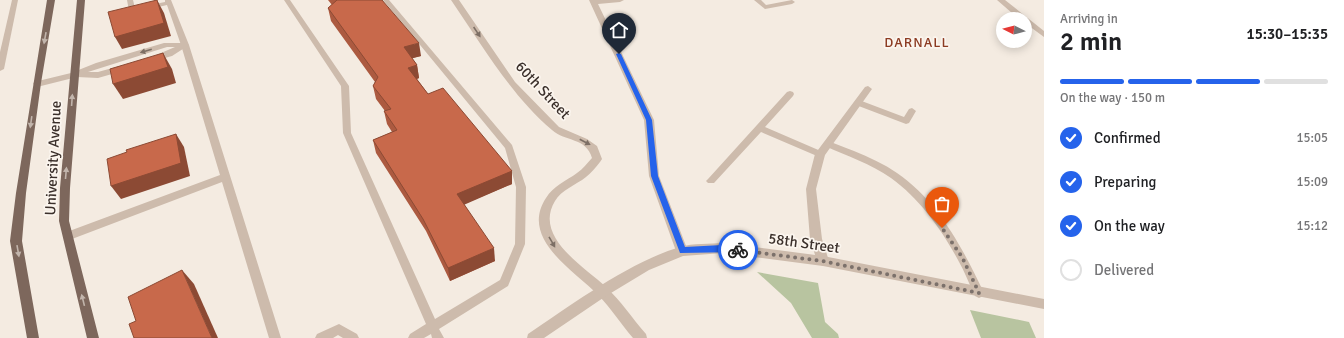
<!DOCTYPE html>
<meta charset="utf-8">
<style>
:root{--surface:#fff;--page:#f2f2f2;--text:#202124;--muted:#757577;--line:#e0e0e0;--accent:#2563eb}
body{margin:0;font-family:Signika,sans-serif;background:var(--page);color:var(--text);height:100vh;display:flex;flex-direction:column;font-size:15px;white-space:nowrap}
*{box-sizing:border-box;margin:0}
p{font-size:13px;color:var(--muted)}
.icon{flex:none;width:22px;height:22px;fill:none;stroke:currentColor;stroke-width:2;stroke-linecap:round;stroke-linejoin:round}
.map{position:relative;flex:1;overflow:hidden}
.details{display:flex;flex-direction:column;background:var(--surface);width:300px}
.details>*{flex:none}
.needle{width:26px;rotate:276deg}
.tools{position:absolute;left:996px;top:12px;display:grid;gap:8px}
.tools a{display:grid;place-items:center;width:36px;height:36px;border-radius:50%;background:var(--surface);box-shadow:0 2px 10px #0003;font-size:20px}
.pin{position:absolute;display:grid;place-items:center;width:34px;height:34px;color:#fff;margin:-41px -17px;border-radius:50% 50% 50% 0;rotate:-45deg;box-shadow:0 0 4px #0007}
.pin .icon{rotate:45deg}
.courier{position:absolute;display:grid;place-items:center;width:40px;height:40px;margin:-20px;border:3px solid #2563eb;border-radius:50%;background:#fff;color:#222;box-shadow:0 1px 5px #0007}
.head em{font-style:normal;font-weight:600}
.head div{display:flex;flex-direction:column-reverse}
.head{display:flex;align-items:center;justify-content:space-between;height:68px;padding:0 16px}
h1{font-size:26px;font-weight:600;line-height:30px}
.bar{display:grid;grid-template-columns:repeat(4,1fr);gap:6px 4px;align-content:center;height:48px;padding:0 16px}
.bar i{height:5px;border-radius:3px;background:var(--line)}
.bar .active{background:var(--accent)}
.bar p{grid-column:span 4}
ol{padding:0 16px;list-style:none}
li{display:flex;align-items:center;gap:12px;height:44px}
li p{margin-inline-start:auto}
li .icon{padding:4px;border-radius:50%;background:var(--accent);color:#fff;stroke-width:4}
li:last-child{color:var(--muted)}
li i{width:22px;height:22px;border:2px solid var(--line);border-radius:50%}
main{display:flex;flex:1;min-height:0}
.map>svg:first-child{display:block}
.green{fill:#b8c4a0}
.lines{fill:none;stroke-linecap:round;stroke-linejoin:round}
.service{fill:#cdbbac;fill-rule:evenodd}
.minor{fill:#cdbbac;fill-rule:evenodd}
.tertiary{fill:#cdbbac;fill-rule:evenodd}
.primary{fill:#7d675c;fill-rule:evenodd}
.wall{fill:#ac5a40}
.shaded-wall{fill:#8c4a34}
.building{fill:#c8694b;stroke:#8c4a34}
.oneway{fill:#7d6f65}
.oneway2{fill:#c2b5ac}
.route{fill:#2563eb}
.done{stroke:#7c716b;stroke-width:4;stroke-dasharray:0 7.2}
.labels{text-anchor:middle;stroke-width:3.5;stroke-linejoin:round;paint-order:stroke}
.far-quarter-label{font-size:14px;letter-spacing:1px;fill:#8c3b22;stroke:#fbf5ee}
.street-label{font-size:15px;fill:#3b302b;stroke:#fbf5ee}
</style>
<main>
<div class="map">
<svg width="1044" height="338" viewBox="0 0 1044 338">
<rect width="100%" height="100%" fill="#f4ebe1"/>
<g class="green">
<path d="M757,272l61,11 7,39 13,12 1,4h-27l-21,-35z"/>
<path d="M970,310l59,12 7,16h-55z"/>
</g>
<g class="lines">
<g class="service">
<path d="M12,0h6l-14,69 -4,2v-19z"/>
<path d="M127,0h6l2,8 30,-6v-2h6l18,45 92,293h-12l-47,-156 -150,57 -4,1 -4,-1 -1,-3 1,-3 156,-58 -39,-130 -14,-40 -35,8 -3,-2z"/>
<path d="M284,0h6l59,86 2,47 84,186 65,-39 15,-36 1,-57 -11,-39 -122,-148h6l123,145 14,42 -1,57 -17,42 -69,43 5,9h-12l-1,-4 -7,4h-16l2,-4 16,-10 -83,-191 -2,-47z"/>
<path d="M754,0h7l5,5 26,-5 3,2 -3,2 -27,5z"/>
<path d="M790,91l3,1 1,2 -1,2 -28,31 58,25 1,2 -1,2h-6l-56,-24 -47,51h-6l-2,-2 2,-2 79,-87z"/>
<path d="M859,100l45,17 5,-8 3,-1 4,3 -7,12 -3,1 -50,-19 -1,-2 1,-2z"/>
<path d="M828,141c9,3 17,7 26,10 15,6 30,13 43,22 42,29 66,76 87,120l-1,3 -4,2 -4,-2c-6,-12 -10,-24 -17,-36 -16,-30 -39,-62 -67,-82 -20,-14 -44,-22 -66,-32l-1,-2 1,-2z"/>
<path d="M339,324l18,10 2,4h-16l-5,-3 -5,3h-18l2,-4z"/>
</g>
<g class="minor">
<path d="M451,0h8l56,82 44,45 28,12 10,7 5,13 -2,3c-4,5 -9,11 -14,15 -10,8 -25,13 -31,24 -22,36 30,66 51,86 15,14 26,31 40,47l1,4h-14c-12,-14 -22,-30 -35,-43 -23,-24 -79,-56 -52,-97 7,-12 20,-17 31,-25 6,-4 10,-10 15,-15 -6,-21 -27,-16 -40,-28 -42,-36 -70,-85 -101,-130z"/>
<path d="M589,0h35l-4,2 -22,2 56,116 5,56 29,75 -2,3 -4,2 -4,-2 -2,-3 -27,-75 -5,-56z"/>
<path d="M164,43h21l4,2 -17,11 -18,5h-3l-4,-2 28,-12h-8l-79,25h10l25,-7 4,3 -1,2 -28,8 -21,-1 -40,10 -4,-3 1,-2 37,-9 25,-10z"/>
<path d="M868,86l4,3 -47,66 -9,34 6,50 7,22 -2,3 -4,2 -4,-2 -2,-3 -7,-22 -4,-50 9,-35 50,-67z"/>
</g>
<g class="tertiary">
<path d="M997,0h8l39,31v6l-19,-14v-4h-6z"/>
<path d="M723,243l100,13 221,43v10l-221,-43 -100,-13 -40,3 -34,14 -43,26 -62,42h-17l1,-4c45,-30 101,-72 152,-87 13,-4 30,-3 43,-4z"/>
</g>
<g class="primary">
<path d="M47,0h8l-14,83 -15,110 -4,48 17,97h-12l-17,-97 6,-48z"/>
<path d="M77,0h8l-15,188 -1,33 30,117h-12l-28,-117 1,-33z"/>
</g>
</g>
<path class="wall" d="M328,0h54l39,56 -9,2 5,7 2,13 -2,1 11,15 84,77v13l-48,20 31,57 -45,20 -24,-50 -50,-78 -3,-13 19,-8 -5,-8 -3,-13h1l-9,-12 -3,-13 2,-4 -44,-61 -3,-13 4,-3z"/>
<g class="shaded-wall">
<path d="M157,0l7,13 7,23 -49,13 -7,-12z"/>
<path d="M419,43l2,13 -15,4 -2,-13z"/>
<path d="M163,53l9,16 4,14 -53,16 -10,-15z"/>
<path d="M417,65l2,13 -8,3 -3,-13z"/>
<path d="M176,134l8,13 6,29 -69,23 -10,-13z"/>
<path d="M512,171v13l-53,23 -2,-13z"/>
<path d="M494,248l1,13 -45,20 -2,-13z"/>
<path d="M182,270l12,14 24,54h-6z"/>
</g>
<g class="building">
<path d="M157,0l7,23 -49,14 -7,-25z"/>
<path d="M337,0h45l37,43 -15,4 13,18 -9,3 20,26 15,-6 69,83 -55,23 37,54 -46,20 -25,-49 -50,-79 24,-10 -13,-19 7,-2 -18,-23 5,-9 -50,-69z"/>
<path d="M163,53l5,14 -55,17 -3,-15z"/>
<path d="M176,134l5,29 -70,23 -4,-27 20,-7 -1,-2z"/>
<path d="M182,270l30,68h-78l-5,-14 7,-3 -8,-24z"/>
</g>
<defs><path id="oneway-solid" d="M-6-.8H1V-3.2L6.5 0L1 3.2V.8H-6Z"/></defs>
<g class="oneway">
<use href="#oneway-solid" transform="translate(477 32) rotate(56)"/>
<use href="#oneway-solid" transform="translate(146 51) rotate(164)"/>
<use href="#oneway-solid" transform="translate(585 142) rotate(28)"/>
<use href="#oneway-solid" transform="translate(552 242) rotate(60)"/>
</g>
<g class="oneway2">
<use href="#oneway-solid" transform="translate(45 38) rotate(100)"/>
<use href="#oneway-solid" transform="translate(72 100) rotate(-86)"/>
<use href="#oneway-solid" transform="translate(31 122) rotate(98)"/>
<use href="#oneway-solid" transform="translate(66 173) rotate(-85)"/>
<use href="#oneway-solid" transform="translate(18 251) rotate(80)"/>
<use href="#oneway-solid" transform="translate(83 300) rotate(-104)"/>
</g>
<path class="route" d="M619,53l2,1 31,66 6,56 27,71 37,-2 18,3v4l-60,1 -29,-77 -5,-56 -30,-66z"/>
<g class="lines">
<path class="done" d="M738,250l84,11 157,32 -17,-36 -20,-29"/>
</g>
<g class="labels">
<g class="far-quarter-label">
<text x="917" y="47">DARNALL</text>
</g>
<g class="street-label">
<text transform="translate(543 90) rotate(47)" y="5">60th Street</text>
<text transform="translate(53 158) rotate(-87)" y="5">University Avenue</text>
<text transform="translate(804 243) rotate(8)" y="5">58th Street</text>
</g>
</g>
</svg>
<div class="tools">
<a><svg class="needle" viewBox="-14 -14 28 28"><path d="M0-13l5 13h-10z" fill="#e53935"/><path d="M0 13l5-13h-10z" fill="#757577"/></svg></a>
</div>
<div class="pin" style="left:942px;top:228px;background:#ea580c"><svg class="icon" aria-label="bag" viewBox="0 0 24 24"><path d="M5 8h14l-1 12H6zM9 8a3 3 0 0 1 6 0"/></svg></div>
<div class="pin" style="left:619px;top:54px;background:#1f2937"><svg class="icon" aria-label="home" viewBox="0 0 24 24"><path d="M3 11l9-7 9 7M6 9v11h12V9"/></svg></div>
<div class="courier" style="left:738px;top:250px"><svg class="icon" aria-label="bike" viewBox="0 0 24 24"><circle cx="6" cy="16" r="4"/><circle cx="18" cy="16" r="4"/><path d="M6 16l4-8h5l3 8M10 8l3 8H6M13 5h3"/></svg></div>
</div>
<section class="details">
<div class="head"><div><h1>2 min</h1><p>Arriving in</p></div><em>15:30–15:35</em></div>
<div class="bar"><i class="active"></i><i class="active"></i><i class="active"></i><i></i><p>On the way · 150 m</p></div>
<ol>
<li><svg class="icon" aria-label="check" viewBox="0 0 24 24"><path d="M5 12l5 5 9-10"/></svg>Confirmed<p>15:05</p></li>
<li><svg class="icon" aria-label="check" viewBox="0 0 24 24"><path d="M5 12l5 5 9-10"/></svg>Preparing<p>15:09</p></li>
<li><svg class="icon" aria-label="check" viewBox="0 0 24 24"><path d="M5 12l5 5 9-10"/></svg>On the way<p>15:12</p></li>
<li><i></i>Delivered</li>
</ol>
</section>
</main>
